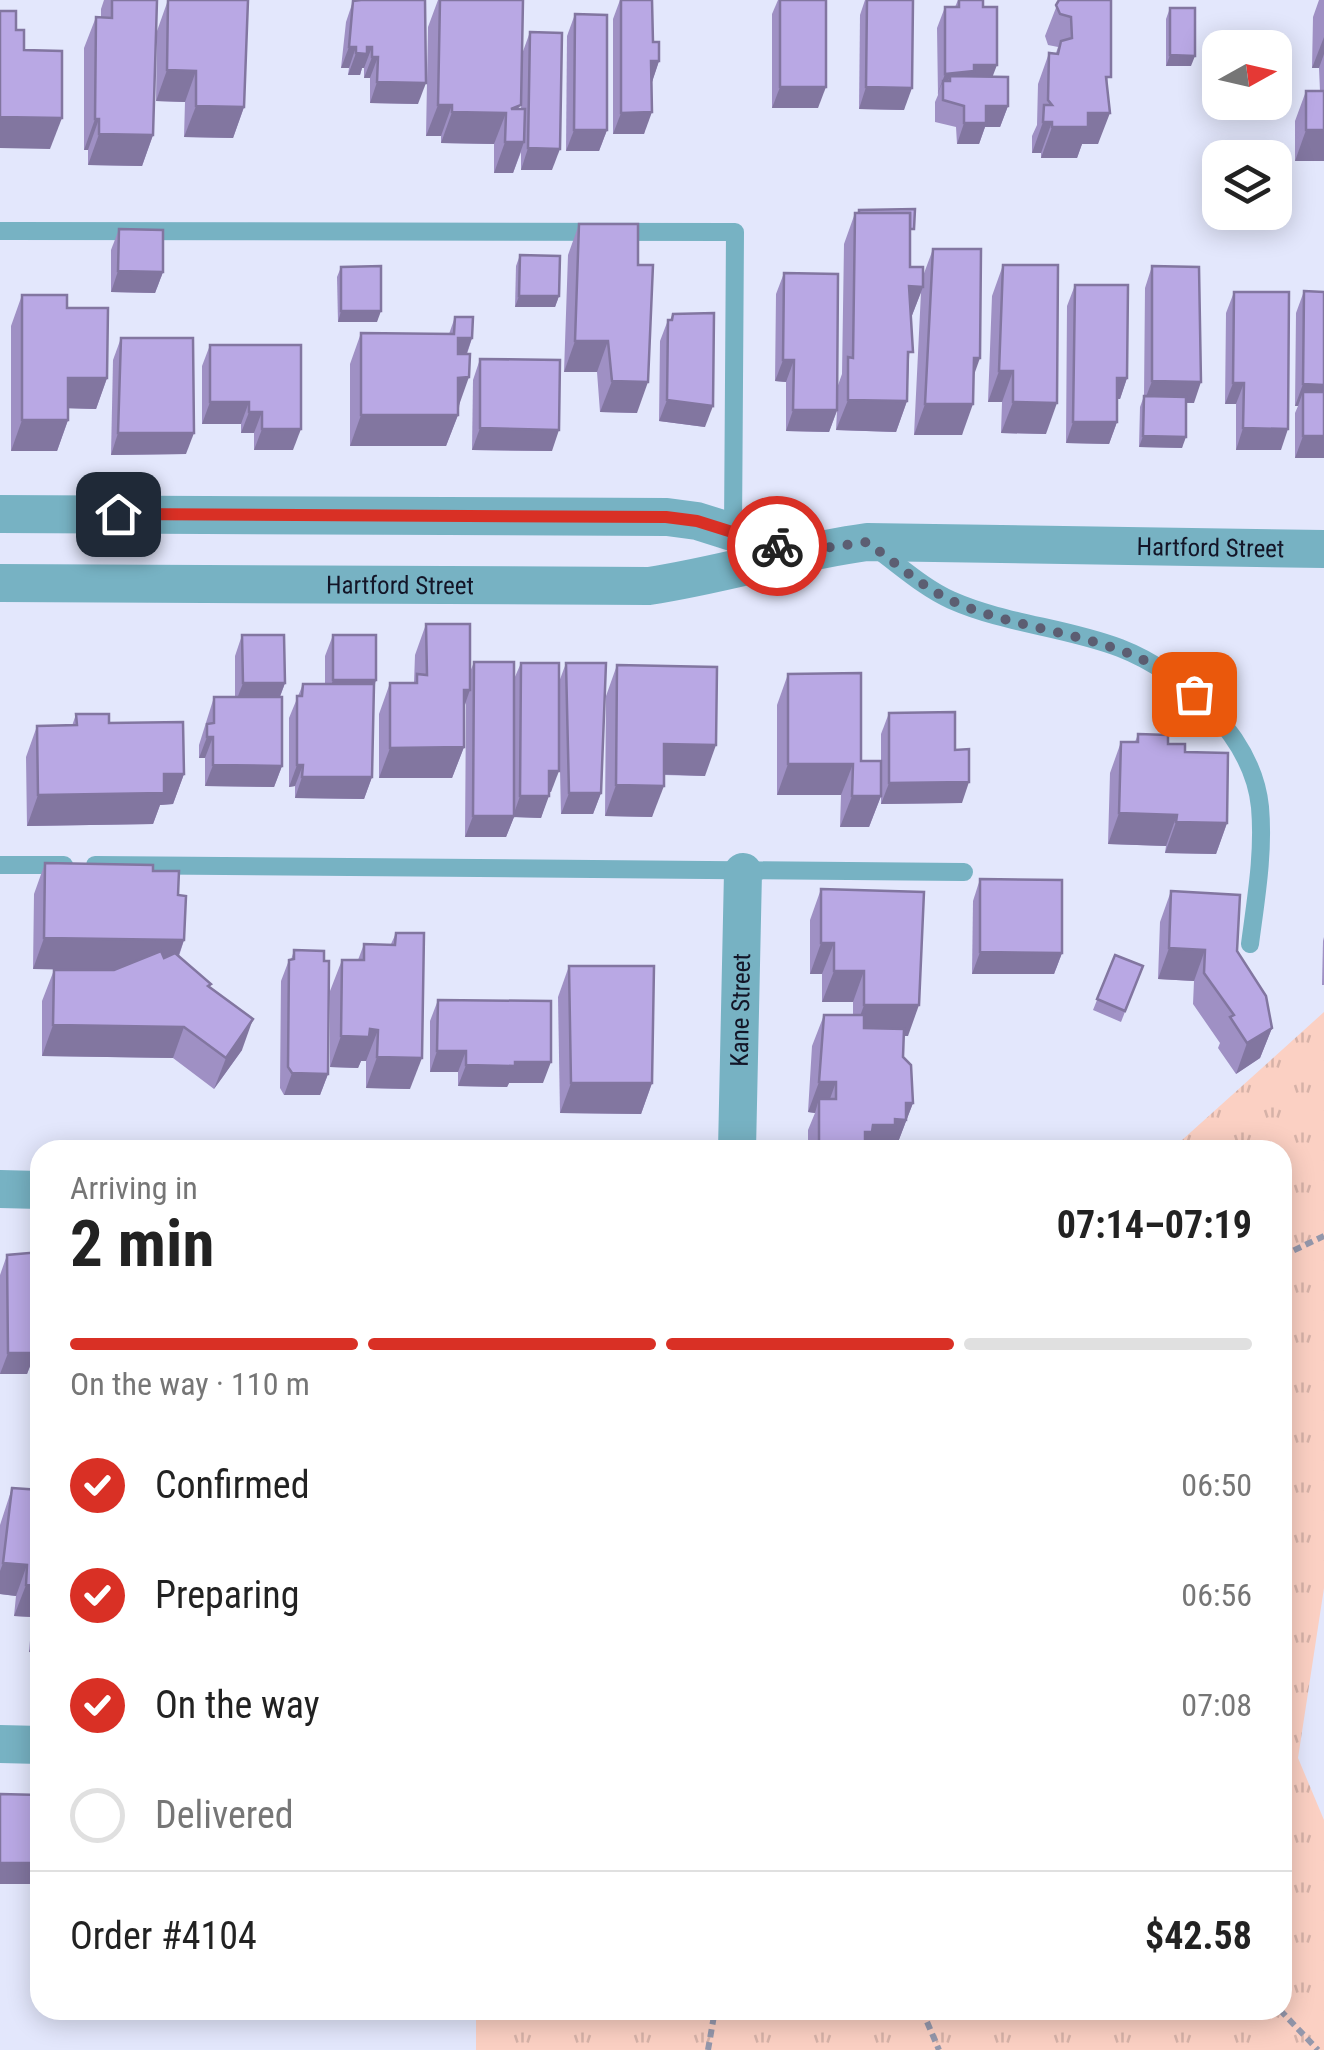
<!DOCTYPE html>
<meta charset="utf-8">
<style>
:root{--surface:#fff;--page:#f2f2f2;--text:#222;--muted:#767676;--line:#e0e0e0;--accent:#d93025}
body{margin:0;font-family:"Roboto Condensed",sans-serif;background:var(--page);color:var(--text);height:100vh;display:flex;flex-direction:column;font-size:38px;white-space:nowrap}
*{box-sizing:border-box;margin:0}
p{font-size:32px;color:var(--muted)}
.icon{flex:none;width:55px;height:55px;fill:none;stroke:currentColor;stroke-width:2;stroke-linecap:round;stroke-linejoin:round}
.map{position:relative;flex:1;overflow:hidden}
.sheet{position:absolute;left:30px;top:1140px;width:1262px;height:880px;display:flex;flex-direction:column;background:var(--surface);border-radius:30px;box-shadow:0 5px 25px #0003}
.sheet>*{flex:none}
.needle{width:65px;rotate:82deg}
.fabs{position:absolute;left:1202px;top:30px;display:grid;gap:20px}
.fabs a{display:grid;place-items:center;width:90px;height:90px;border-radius:20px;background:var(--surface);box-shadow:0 5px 25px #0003;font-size:50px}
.pin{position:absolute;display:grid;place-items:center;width:85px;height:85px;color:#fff;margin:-42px;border-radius:20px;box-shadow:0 5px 15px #0006}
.courier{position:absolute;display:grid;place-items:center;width:100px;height:100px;margin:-50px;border:8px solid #d93025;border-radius:50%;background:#fff;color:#222;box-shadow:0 2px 12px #0007}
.summary em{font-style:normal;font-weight:700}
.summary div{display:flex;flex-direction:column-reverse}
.summary{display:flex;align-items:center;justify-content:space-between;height:170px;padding:0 40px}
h1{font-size:65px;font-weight:700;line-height:75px}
.bar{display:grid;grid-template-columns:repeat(4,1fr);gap:15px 10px;align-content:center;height:120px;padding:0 40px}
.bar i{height:12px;border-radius:8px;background:var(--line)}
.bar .active{background:var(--accent)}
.bar p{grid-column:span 4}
.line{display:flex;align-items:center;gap:25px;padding:0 40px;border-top:2px solid var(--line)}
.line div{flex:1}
ol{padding:0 40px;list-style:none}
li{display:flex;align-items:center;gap:30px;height:110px}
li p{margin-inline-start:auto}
li .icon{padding:10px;border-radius:50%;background:var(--accent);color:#fff;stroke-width:4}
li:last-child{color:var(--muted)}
li i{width:55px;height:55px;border:5px solid var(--line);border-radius:50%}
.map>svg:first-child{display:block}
.grass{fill:url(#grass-tufts)}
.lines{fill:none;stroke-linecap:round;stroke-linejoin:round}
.path{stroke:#9497ab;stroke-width:6;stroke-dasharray:8 5;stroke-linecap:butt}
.service{stroke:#77b2c3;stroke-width:18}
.minor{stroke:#77b2c3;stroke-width:38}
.wall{fill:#9f90c4}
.shaded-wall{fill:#8276a0}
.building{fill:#b9a8e4;stroke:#8276a0;stroke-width:2.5}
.done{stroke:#5c5e72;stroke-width:10;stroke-dasharray:0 18}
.route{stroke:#d93025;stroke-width:12}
.labels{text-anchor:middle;stroke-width:10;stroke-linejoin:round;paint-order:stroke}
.street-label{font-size:25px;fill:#131527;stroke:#f5f5f5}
</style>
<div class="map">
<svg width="1324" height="2050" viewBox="0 0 1324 2050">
<defs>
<pattern id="grass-tufts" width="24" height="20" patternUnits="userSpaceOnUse" patternTransform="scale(2.5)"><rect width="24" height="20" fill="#fbd0c3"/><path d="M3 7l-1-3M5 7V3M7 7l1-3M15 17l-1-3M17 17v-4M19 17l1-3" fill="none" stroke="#d6b2a8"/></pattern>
</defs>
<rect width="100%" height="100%" fill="#e3e7fc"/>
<path class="grass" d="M1324,1012v576l-26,170 26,62v230h-848v-40h806v-860h-111z"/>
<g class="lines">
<g class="path">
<path d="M1282,1256l42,-20"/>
<path d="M922,2010l17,40"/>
<path d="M1280,2010l38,40"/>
<path d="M708,2050l7,-40"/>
</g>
<g class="service">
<path d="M0,231l735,1 -2,300"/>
<path d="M875,548c24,17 49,40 76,52 54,24 114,27 169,48 62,24 133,88 140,159 4,46 -4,91 -10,137"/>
<path d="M0,865h64"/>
<path d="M95,865l869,7"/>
</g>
<g class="minor">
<path d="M0,514l667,3 30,4 98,31"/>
<path id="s1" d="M0,583l649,3c74,-11 144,-34 218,-44l457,7"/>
<path id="s2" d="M737,1150l6,-278"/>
<path d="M0,1189l40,1"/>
<path d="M0,1744l40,1"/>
</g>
</g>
<g class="wall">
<path d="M104,0h53l-4,135 -11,31 -54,-1v-15h-4v-102l12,-31h5v-8z"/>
<path d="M168,0l76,107 -11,31 -49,-1 1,-35 -29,-1 1,-70z"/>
<path d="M438,0h85l-4,109h2l1,-55 8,-22 22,138h-31v-18l-8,21h-19v-29l-53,-1v-7h-15l2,-109z"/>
<path d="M620,0l33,42 6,19 -7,21 -8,52h-31v-115z"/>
<path d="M778,0h48l-8,108h-46v-94z"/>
<path d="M865,0h48l-9,110 -45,-1 1,-94z"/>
<path d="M958,0h25l10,76 15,30 -8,21h-15l-6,17h-22l-1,-17 -21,-5v-20l3,-7 -1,-67 8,-21h10z"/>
<path d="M1059,0h52l-4,89 -9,55h-16l-5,14h-36v-5h-9v-17l5,-11 1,-41 11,-31h7l2,-6 -10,-2 -3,-9z"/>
<path d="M1319,0h5v161h-29v-40l11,-30h14l-1,-23h-7l1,-51z"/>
<path d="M353,1l65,103 -48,-1v-25h-6v-10h-2l-2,7h-12l1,-7h-8l5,-46z"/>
<path d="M1170,8l21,58h-25v-47z"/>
<path d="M575,14l32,116 -8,21h-33l1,-115z"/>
<path d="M859,210l51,30v27l13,9 10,-27 40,128 -11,58h-48l7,-143 -10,26 -4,83 -11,31 -60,-2 1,-19 -8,21 -43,-1v-49l-11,-1 1,-87 8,-21 53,115 5,-14 2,-130 11,-31h3z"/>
<path d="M579,224l58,189 -37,-1 -3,-40h-33l4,-117z"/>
<path d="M119,229l44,43 -8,21 -44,-1v-42z"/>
<path d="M520,255l39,41 -4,11h-40l1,-41z"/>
<path d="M1003,265l43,169 -45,-1 1,-31h-14l4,-106z"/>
<path d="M1152,266l42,137h-8l-4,45 -43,-1 1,-40 4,-11 1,-108z"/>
<path d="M341,267l36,55h-39l-1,-45z"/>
<path d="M1075,285l52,93 -7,21h-3v23l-8,22 -43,-1 1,-137z"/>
<path d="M1304,291l20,1v166h-29v-45l3,-7h-3l1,-93z"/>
<path d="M1234,292l47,158h-45v-46h-11l1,-91z"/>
<path d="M22,295l45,13 40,70 -11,31 -28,-1v12l-11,31h-46v-125z"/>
<path d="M673,314l32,113 -46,-6 1,-80 8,-21h2z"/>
<path d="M455,317l17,21 -5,16 -9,61 -12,31h-96v-82l11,-31 88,1z"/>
<path d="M121,338l65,116 -75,1 2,-95z"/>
<path d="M210,345l83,105h-39v-17h-13v-9h-39v-58z"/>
<path d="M480,359l72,92 -80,-1 1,-70z"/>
<path d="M426,624l44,48 4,-10 40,17 7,-16 38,19 7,-19 35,130 -8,21h-32l-2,-88 -8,66h-2l-8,26 -27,-1 -8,20h-41l1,-135 -2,6v39l-12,31h-73v-64l11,-31h24l1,-28z"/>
<path d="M242,635l43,48 -5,14 2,69 -8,21 -69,-1v-28h-6v-13l15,-48h21v-41z"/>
<path d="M333,635l43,45 -2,8 -2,89 -8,22 -69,-1v-12l-6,1v-69l14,-34h22v-28z"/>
<path d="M617,665l88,111 -41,-1 -12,42 -47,-1 1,-120z"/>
<path d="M788,674l93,122 -12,31h-29l1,-32h-64v-90z"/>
<path d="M889,713l66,37 7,53 -81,1v-70z"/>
<path d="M76,714l33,9 75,51 -11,30 -13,1 -7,19 -126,2 -1,-69 11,-31h35z"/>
<path d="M1138,734l30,10 17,8 42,71 -11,31 -51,-1 1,-7 -58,-2 2,-71 11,-31h14z"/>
<path d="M45,863l108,8 25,24 6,45 -5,16 32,28 -1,3 32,63 -28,39 -41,-31 -131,-2v-55l12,-31h61l-82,-1 1,-75z"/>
<path d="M980,879l82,74 -8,21h-82l1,-73z"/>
<path d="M821,889l87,147h-4l-1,21 10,46 -18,47h-87v-20l7,-17 -7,-1 4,-66 12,-31h29v-13h-31v-28h-12v-54z"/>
<path d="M1171,891l66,60 35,77 -12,30 -24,16 -18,-26 2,-5 -27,-39 1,-23 -36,-2 2,-57z"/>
<path d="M396,933l14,156 -44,-1v-27h-5l-3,7 -28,-1v-76l12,-31h16l6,-16h27z"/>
<path d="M1324,937v48h-2l1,-44z"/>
<path d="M294,950l34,124 -8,21h-36l-4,-7 1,-107 8,-21h2z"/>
<path d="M1115,955l28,11 -22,56 -28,-12z"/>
<path d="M569,966l83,117 -11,31 -81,-1 -2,-116z"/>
<path d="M438,1000l105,83h-34l-2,4 -49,-1v-14h-28v-51z"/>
<path d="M40,1252v90h-5v11l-8,21h-27v-99l7,-20z"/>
<path d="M12,1488l28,2v163l-11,-1 3,-35 -18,-1 2,-20 -16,-2v-69z"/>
</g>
<g class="shaded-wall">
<path d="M1324,37v17l-5,14h-7z"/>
<path d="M349,47h7l-7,21h-8z"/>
<path d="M367,47h5l-8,21h-2l-2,7h-12l8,-22z"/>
<path d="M1170,55l25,1 -4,10h-25z"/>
<path d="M372,57h6l-8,21h-6z"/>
<path d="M651,61h8l-7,21z"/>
<path d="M974,65h23l-8,21 -39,-5v-5l-7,18v-13l-6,14 8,-21z"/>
<path d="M167,70l29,1 -11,31 -29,-1z"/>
<path d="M377,82l49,1 -8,21 -48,-1z"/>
<path d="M780,87h46l-8,21h-46z"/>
<path d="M866,87l46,1 -8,22 -45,-1z"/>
<path d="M438,105h14l-11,31h-15z"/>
<path d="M196,106l48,1 -11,31 -49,-1z"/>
<path d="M986,106h22l-8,21h-15l-6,17h-22l7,-21z"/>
<path d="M452,112l54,1 -12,31 -53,-1z"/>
<path d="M652,112l-8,22h-31l8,-21z"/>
<path d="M1088,113h22l-12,31h-16l-5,14h-36l11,-31z"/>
<path d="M0,117l62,1 -12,31 -50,-1z"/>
<path d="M95,119h4l-11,31h-4z"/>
<path d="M1043,122h9l-11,31h-9z"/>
<path d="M574,130h33l-8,21h-33z"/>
<path d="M1306,130h18v31h-29z"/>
<path d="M99,134l54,1 -11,31 -54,-1z"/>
<path d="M505,142h19l-11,31h-19z"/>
<path d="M528,148l32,1 -8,21h-31z"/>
<path d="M118,271l45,1 -8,21 -44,-1z"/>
<path d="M909,286l14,1 -12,31z"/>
<path d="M519,296h40l-4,11h-40z"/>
<path d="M341,311h40l-4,11h-39z"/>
<path d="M458,338h14l-11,31h-14z"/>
<path d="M575,341h33l-11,31h-33z"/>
<path d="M974,358h6l-11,31z"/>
<path d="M783,360h11l-8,22 -11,-1z"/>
<path d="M999,371h14l-11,31h-14z"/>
<path d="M469,377l-11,31v-30z"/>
<path d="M68,378h39l-11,31 -39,-1z"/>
<path d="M1117,378h10l-7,21h-10z"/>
<path d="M612,381l36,1 -11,31 -37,-1z"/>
<path d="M1152,381l49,1 -7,21 -50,-1z"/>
<path d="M1233,383h11l-8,21h-11z"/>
<path d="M1303,384l21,1v21l-21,-14 -5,14h-3z"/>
<path d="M667,400l46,6 -8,21 -46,-6z"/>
<path d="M848,400l59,1 -11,31 -60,-2z"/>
<path d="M210,402h39l-8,22h-39z"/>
<path d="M1013,402l44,1 -11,31 -45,-1z"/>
<path d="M925,404h48l-11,31h-48z"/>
<path d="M793,410h44l-8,22 -43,-1z"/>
<path d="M249,412h13l-8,21h-13z"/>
<path d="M361,415h97l-12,31h-96z"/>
<path d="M22,420h46l-11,31h-46z"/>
<path d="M1073,422h44l-8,22 -43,-1z"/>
<path d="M480,428l79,2 -7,21 -80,-1z"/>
<path d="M1243,428l45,1 -7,21h-45z"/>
<path d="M262,429h39l-8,21h-39z"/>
<path d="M118,433h76l-8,21 -75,1z"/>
<path d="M1143,436l43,1 -4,11 -43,-1z"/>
<path d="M1303,436h21v22h-29z"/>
<path d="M333,680h43l-7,21h-44z"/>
<path d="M243,683h42l-8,21h-42z"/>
<path d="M464,690h6l-11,31z"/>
<path d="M207,737h6l-8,21h-6z"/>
<path d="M664,744l52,1 -11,31 -52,-2z"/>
<path d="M464,747l-12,31h-73l11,-30z"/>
<path d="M788,764h65l-12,31h-64z"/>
<path d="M213,765l69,1 -8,21 -69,-1z"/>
<path d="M297,765h6l-8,21 -6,1z"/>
<path d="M549,771h10l-8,21h-10z"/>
<path d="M164,774h20l-11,30 -13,1 -7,19 -126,2 11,-31z"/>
<path d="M302,777h70l-8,22 -69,-1z"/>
<path d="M969,782l-7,21 -81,1 8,-21z"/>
<path d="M616,785l48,1 -12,31 -47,-1z"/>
<path d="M569,793h32l-8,21h-32z"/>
<path d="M520,796h29l-8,22 -27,-1 -8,20h-41l8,-21h40z"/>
<path d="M852,796h29l-12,31h-29z"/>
<path d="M1119,813l58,2 -11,31 -58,-2z"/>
<path d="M1176,822l51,1 -11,31 -51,-1z"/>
<path d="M44,938l140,2 -11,31 -140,-2z"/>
<path d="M821,943h13l-12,31h-12z"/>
<path d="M1169,948l36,2 -11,31 -36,-2z"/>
<path d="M980,952l82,1 -8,21h-82z"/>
<path d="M834,971h30l-11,31h-31z"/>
<path d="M864,1005h55l-11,31h-55z"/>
<path d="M253,1019l-11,31 -28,39 12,-31z"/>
<path d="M53,1025l131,2 -11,31 -131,-2z"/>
<path d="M1272,1028l-12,30 -24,16 11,-31z"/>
<path d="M370,1029l8,1 -12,31h-5l-3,7 -28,-1 11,-31z"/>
<path d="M437,1051h29l-8,21h-28z"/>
<path d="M377,1057l45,1 -12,31 -44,-1z"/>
<path d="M515,1062h36l-8,21h-34l-2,4 -49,-1 8,-21z"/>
<path d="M292,1073l36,1 -8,21h-36z"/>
<path d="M819,1082h17l-11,31 -6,-14 -4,14 -7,-1z"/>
<path d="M571,1083h81l-11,31 -81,-1z"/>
<path d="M906,1103h7l-18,47h-53l1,-4 22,-14 8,-7 22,-6z"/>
<path d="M35,1321h5v21h-13z"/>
<path d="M8,1353h27l-8,21h-27z"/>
<path d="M3,1563l24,2 -11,31 -16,-2v-23z"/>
<path d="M26,1585l14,1v9l-8,22 -18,-1z"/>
<path d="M40,1623v30l-11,-1z"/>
<path d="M0,1863h40l-1,21h-39z"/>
</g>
<g class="building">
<path d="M112,0h45l-4,135 -54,-1v-15h-4l1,-102 16,1z"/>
<path d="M168,0h80l-4,107 -48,-1v-35l-29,-1z"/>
<path d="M361,0h64l1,83 -49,-1 1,-25h-6v-10h-5v7l-11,-1v-6h-7l4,-46z"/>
<path d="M440,0h83l-2,105 -10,4h14l-1,33h-19l1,-29 -54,-1v-7h-14z"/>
<path d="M621,0h31l1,42h6v19h-8l1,51 -31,1z"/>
<rect x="780" y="0" width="46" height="87"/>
<path d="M867,0h46l-1,88 -46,-1z"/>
<path d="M959,0h24v7h14v58h-23v6l-29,3v-67h14z"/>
<path d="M1059,0h52v77h-5l4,36h-22v14h-36v-5h-9l1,-17h8l-4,-5 1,-47 9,1 3,-13 11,-3 -1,-21 -11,-3 -4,-9z"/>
<path d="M1170,8h25v48l-25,-1z"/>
<path d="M0,11h16v19h8v20l38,1v67l-62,-1z"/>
<path d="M575,14l32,1v115h-33z"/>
<path d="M530,32l32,1 -2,116 -32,-1z"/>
<path d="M950,76l58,1v29h-22v17h-22v-17l-21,-6v-19h7z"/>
<rect x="1306" y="91" width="18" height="39"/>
<path d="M915,209l-1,20h-4v-16h-51v-3z"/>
<path d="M855,213h55v54h13v20l-14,-1 4,66h-5l-1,49 -59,-1v-43l5,1z"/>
<path d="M579,224h59v41h15l-5,117 -36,-1 -4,-40h-33z"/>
<path d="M119,229l44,1v42l-45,-1z"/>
<path d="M933,249h48l-1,109h-6l-1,46h-48z"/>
<path d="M520,255l40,1 -1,40h-40z"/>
<path d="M1003,265h55l-1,138 -44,-1v-31h-14z"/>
<path d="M381,266v45h-40v-44z"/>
<path d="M1152,266l47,1 2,115 -49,-1z"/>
<path d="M784,273l54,1 -1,136h-44l1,-50h-11z"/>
<path d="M1075,285h53l-1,93h-10v44h-44z"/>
<path d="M1304,291l20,1v93l-21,-1z"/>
<path d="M1234,292h55l-1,137 -45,-1 1,-45h-11z"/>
<path d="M22,295h45v13h41l-1,70h-39v42h-46z"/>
<path d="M714,313l-1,93 -46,-6 1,-80h4l1,-6z"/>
<path d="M455,317h18l-1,21h-14v16h12l-1,23 -11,1v37h-97v-82l93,1z"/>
<path d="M121,338h72l1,95h-76z"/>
<path d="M210,345h91v84h-39v-17h-13v-10h-39z"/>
<path d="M480,359l80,1 -1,70 -79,-2z"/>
<rect x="1303" y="392" width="21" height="44"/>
<path d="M1144,396l42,1v40l-43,-1z"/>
<path d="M426,624h44v66h-6v57l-74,1v-65h27v-9l10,1z"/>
<path d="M242,635h42l1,48h-42z"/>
<rect x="333" y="635" width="43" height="45"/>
<path d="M474,662h40v154h-41z"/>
<path d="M521,663h38v108h-10v25h-29z"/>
<path d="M566,663h40l-5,130h-32z"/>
<path d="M617,665l100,2 -1,78 -52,-1v42l-48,-1z"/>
<path d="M861,673v88h20v35h-29l1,-32h-65v-90z"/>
<path d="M303,684h71l-2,93h-70l1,-12h-6v-69h5z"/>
<path d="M214,697h68v69l-69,-1v-28h-6v-13l7,-1z"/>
<path d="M955,712v38l14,-1v33l-80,1v-70z"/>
<path d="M76,714h33v9l74,-1 1,52h-20v19l-126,2 -1,-69 40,-1z"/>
<path d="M1138,734l30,1v9h17v8l43,1 -1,70 -51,-1 1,-7 -58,-2 2,-71h17z"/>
<path d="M45,863l108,2v6h26l-1,24 8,1 -2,44 -140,-2z"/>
<path d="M980,879l82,1v73l-82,-1z"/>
<path d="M821,889l103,3 -5,113h-55v-34h-30v-28h-13z"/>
<path d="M1171,891l69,4 -3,56 29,45 6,32 -25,15 -17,-26 4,-2 -30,-42 1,-23 -36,-2z"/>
<path d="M396,933h28l-2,125 -45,-1 1,-27 -8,-1 -1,8 -28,-1 1,-76h22v-16l31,1z"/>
<path d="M294,950l30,1v10h5l-1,113 -36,-1 -4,-6 1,-107 5,-1z"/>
<path d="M161,951l3,7 11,-5 36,31 -3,2 45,33 -27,39 -42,-31 -131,-2 1,-55h60z"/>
<path d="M1115,955l28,11 -18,45 -28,-12z"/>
<path d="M569,966h85l-2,117h-81z"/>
<path d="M438,1000l113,1v61h-36v4l-49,-1v-14h-29z"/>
<path d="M824,1015h40v13l40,1 -1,28 8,8 2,38h-7v17l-11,-1v6h-22l-1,7h-7v14h-22v4h-24v-51h17v-17h-17z"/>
<path d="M40,1252v69h-5v32h-27l-1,-98z"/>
<path d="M12,1488l28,2v96l-14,-1 1,-20 -24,-2z"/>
<path d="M0,1794l40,1v68h-40z"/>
</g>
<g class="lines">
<path class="done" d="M777,546l18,6 72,-10c26,19 54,44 83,58 80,37 178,31 244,94"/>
<path class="route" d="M118,514l548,3 31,4 80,25"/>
</g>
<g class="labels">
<g class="street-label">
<text dy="9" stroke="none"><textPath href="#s1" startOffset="1215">Hartford Street</textPath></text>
<text dy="9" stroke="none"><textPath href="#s1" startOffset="400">Hartford Street</textPath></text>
<text dy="9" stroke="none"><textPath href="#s2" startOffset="140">Kane Street</textPath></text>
</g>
</g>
</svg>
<div class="fabs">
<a><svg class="needle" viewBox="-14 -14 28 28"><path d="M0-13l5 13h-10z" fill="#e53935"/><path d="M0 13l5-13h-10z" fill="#767676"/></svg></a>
<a><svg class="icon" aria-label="layers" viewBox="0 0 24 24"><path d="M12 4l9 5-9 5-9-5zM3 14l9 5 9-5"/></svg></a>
</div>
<div class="pin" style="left:1194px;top:694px;background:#ea580c"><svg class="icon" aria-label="bag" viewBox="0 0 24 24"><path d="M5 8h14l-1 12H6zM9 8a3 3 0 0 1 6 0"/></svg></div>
<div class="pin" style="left:118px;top:514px;background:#1f2937"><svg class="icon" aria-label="home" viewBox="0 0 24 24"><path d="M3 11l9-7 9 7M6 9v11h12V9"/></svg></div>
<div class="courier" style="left:777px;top:546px"><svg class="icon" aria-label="bike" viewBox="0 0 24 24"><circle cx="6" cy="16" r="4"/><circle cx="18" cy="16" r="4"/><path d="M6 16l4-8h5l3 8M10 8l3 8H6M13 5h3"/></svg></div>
<section class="sheet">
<div class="summary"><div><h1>2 min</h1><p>Arriving in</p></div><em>07:14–07:19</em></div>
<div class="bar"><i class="active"></i><i class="active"></i><i class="active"></i><i></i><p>On the way · 110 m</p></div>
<ol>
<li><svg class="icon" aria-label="check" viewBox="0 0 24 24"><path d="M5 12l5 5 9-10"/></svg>Confirmed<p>06:50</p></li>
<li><svg class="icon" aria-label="check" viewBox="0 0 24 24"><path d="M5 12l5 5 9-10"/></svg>Preparing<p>06:56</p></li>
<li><svg class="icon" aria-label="check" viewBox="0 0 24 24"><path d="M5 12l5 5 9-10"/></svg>On the way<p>07:08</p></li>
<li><i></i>Delivered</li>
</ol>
<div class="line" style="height:130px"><div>Order #4104</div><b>$42.58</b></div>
</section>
</div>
